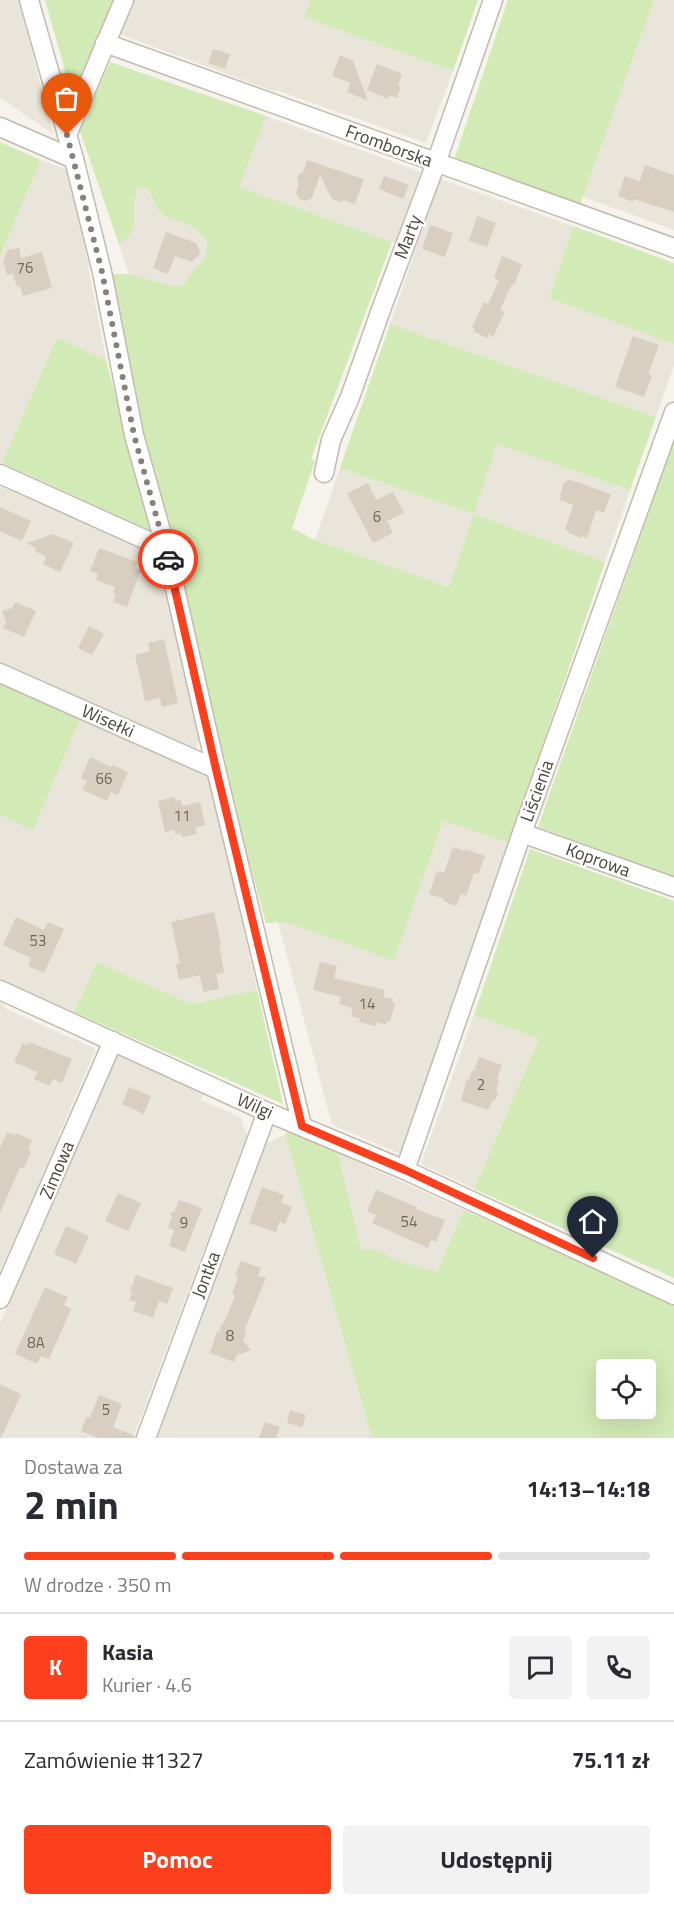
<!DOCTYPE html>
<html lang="pl">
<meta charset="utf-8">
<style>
:root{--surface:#fff;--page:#f2f2f3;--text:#2b2b33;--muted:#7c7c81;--line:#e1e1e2;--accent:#fc3f1d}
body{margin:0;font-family:"Titillium Web",sans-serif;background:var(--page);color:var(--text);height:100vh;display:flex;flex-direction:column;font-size:22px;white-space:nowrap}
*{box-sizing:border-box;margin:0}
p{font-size:20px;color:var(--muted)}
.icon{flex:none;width:33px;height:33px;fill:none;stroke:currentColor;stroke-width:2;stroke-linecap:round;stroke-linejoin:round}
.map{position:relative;height:1438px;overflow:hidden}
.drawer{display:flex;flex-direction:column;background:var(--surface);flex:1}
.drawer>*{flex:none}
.tools{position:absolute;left:596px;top:1359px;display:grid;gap:12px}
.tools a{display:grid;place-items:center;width:60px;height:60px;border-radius:6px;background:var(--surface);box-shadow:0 6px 24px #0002;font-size:30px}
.pin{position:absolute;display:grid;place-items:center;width:51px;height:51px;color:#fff;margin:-62px -26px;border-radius:50% 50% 50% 0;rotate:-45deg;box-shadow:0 0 6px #0007}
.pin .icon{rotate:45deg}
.courier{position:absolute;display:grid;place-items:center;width:60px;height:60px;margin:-30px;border:4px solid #fc3f1d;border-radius:50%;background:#fff;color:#222;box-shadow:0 2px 8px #0007}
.summary em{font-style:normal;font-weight:700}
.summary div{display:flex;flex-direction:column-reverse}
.summary{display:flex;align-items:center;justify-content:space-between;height:102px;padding:0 24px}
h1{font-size:39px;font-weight:700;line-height:45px}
.bar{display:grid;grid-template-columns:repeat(4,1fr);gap:9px 6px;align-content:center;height:72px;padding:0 24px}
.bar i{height:8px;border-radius:4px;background:var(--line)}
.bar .on{background:var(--accent)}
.bar p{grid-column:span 4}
.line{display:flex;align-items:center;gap:15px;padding:0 24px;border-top:2px solid var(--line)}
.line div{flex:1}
.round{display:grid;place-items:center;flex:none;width:63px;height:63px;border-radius:6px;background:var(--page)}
.cta{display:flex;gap:12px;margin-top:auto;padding:12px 24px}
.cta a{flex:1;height:69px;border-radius:6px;background:var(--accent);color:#fff;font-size:24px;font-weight:700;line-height:69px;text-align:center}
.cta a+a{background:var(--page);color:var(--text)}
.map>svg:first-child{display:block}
.residential{fill:#eae5da}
.green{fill:#d2eab5;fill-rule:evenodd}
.building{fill:#d8cfc1}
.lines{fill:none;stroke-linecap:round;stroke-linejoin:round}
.street-casing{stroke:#c2bbae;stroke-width:21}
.street{stroke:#fff;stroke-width:18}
.done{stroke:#878178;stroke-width:6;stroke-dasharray:0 10.8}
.route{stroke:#fc3f1d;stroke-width:8}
.labels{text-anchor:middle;stroke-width:5;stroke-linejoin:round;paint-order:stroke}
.number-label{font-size:15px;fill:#6e675b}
.street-label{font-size:18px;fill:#4b4439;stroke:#fff}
</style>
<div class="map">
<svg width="674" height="1438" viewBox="0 0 674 1438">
<rect width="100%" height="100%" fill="#f6f3ec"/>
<g class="residential">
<path d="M0,0h19l34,134 -53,-36z"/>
<path d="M131,0h180l-6,17 148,54 -27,72 -150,-53 -1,2 -158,-59z"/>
<path d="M654,0h20v230l-91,-33z"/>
<path d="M266,116l155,56 -26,71 -157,-56 -74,189 -84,-245 158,56z"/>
<path d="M41,160l29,11 36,189 -49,-22 -55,125 -2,-2v-205z"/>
<path d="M440,179l133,47 -24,72 125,46v21l-18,52 -266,-93z"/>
<path d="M497,443l133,47 -25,72 -131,-48 -25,73 -134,-47 25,-72 134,46z"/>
<path d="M0,486l163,69 38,180 -6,15 -195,-86z"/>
<path d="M81,717l128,58 48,215 -66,14 -94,-42 -23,50 -74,-33v-164l33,14z"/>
<path d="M443,821l66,22 -108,311 -69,-29 -54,-203h7l109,39z"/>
<path d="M0,1003l5,2 -1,3 90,40 1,3 -37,86 1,1 -59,133z"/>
<path d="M474,1015l65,24 -65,150 -53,-25z"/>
<path d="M112,1053l92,40 -3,7 39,17 7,18 -114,303h-133v-115l51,-115z"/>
<path d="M285,1134l87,304h-217l108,-292z"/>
<path d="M338,1153l126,57 -53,121 -50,-81z"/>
</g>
<g class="green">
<path d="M45,0h69l-42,95z"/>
<path d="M311,0h167l-25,71 -149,-54z"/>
<path d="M508,0h146l-74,205 -126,-45z"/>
<path d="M110,62l156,54 -27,71 153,55 -81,217 4,2 -23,67 23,12 134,47 25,-73 -134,-46 50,-144 266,93 -26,73 -133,-46 -23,70 131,48 -96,281 -66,-22 -49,140 -109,-39 -19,1 -42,-152 -52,-231 -170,-77 55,-125 49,22 19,72 -19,-158h23l47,13 9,-3c9,-21 22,-16 22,-43 -6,-6 -11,-13 -18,-16 -9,-5 -24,-6 -30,-14 -7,-9 -4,-17 -15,-24l-6,1c-10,21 6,41 -19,56l-39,-113z"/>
<path d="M0,142l41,18 -41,96z"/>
<path d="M573,226l101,37v81l-125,-46z"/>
<path d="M674,441v435l-136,-49z"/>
<path d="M0,682l81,35 -48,113 -33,-15z"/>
<path d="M530,849l144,52v377l-200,-89 65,-150 -65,-24z"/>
<path d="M97,962l94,42 66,-14 26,114 -209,-92z"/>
<path d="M288,1131l50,22 23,97c16,-4 24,6 37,11 13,4 26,7 39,11l27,-62 210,93v135h-302l-87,-304zM606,1370h39v38h-39z"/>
</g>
<g class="building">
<path d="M213,49l17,5 -5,15 -17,-6z"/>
<path d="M340,55l13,6 15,40 -21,-9 3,-9 -18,-7z"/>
<path d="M377,64l25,10 -4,11 3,1 -4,12 -8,-3 -1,4 -21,-9z"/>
<path d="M307,160l57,19 -9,25 -12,-4 -3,2 -8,-3 -12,-24 -8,23 -6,3 -7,-2 -3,-6 3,-10 -2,-4 2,-5 4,-2z"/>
<path d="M645,165l29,10v37l-40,-13 -1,3 -15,-6 7,-20 15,5z"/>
<path d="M384,176l25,9 -6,14 -24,-10z"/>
<path d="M477,216l19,7 -9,24 -18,-6z"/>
<path d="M430,225l23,8 -8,24 -23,-8z"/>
<path d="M166,232l30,11 4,8 -3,7 -3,1 -2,3 -17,-6 -7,18 -15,-6z"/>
<path d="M19,248l2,10 21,-6 10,36 -29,8 -3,-10 -3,1 -4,-13 -6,1 -4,-14 5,-11z"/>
<path d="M502,256l20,8 -8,21 -2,-1 -12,26 5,2 -12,25 -4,-3 -2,4 -14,-7 2,-3 -3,-1 12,-25 4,2 11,-24 -5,-2z"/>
<path d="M633,336l26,9 -11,29 4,2 -8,21 -29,-10z"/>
<path d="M568,479l43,15 -7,19 -8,-3 -9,28 -5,-2 -1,2 -12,-5v-2l-4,-1 8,-25 -13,-5 1,-4 -1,-1 4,-13 2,1z"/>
<path d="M368,483l8,17 17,-8 11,21 -17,8 6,12 -20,10 -26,-50z"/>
<path d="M0,507l31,14 -9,20 -22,-10z"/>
<path d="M53,534l21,9 -14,29 -17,-8 3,-7 -11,-6 1,-3 -9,-5z"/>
<path d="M99,548l39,14 -3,6 6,2 -14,37 -14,-5 3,-8 -3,-2 2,-5 -19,-7 2,-6 -8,-3z"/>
<path d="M15,602l21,9 -12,26 -21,-9 3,-6 -4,-11 10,-3z"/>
<path d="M89,626l15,8 -12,21 -14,-7z"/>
<path d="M164,639l14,64 -16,4 -2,-9 -15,3 -10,-46 15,-4 -2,-8z"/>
<path d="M90,757l22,10 1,-2 15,7 -10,23 -7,-3 -4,9 -25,-11 5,-9 -6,-3z"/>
<path d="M175,797v4l6,-1 2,6 17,-4 5,23 -10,3 2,6 -15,3 -1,-4 -6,1 -1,-4 -9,2 -7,-31z"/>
<path d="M453,847l12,4v-2l20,7 -7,18 -4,-1 -8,23 -5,-2 -5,12 -13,-5 1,-2 -15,-5 8,-23 7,2z"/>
<path d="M214,912l7,33h-2l5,27 -8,2 3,15 -16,3 -3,-17 -21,5 -3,-16 4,-1 -9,-41z"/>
<path d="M16,917l28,13 4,-8 16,7 -20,44 -16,-7 3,-8 -28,-13z"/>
<path d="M320,962l17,4 -3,12 51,12 -2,7 10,2 -1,3 3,1 -5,19 -3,-1 -1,4 -9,-3 -1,4 -17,-4 1,-4 -9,-2 2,-8 -14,-4 2,-7 -28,-7z"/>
<path d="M29,1042l43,17 -10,24 -9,-4 -3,7 -16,-7 3,-7 -23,-10 9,-19 5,2z"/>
<path d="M479,1057l23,8 -5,14 2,1 -3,10 2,3 -2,6 -4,2 -4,9 -27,-9 6,-22 2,1 3,-10 2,1z"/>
<path d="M129,1087l22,9 -7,18 -22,-10z"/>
<path d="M7,1132l8,3 1,-2 16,7 -4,10 3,2 -7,16 -4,-1 -20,46v-65z"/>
<path d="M262,1187l22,8 -3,8 11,4 -7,17 -6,-2 -3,10 -27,-9z"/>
<path d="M376,1190l41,17 -1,2 29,11 -9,22 -5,-2 -3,8 -56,-25 4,-8 -9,-4z"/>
<path d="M118,1193l23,10 -13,28 -23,-10z"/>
<path d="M179,1200l23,8 -17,44 -16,-6 5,-16 -6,-2 4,-11 -2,-4 5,-2z"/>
<path d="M66,1226l23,10 -13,28 -22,-10z"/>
<path d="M241,1261l20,7 -3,8 8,2 -22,53 2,1 -3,9 8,9 -10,4 -3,-1 -4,9 -24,-9 7,-22 2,1 3,-9h2l11,-27 -3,-2 6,-17 -3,-1z"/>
<path d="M136,1275l37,13 -6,16 -8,-3 -6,17 -20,-7 3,-9 -7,-2 4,-8 -3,-1z"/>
<path d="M45,1287l23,10 -4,8 7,4 -22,50 -8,-3 -4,8 -22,-10z"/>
<path d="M0,1384l21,10 -20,44h-1z"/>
<path d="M99,1395l23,9 -9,23 22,9v2h-36l-18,-7 5,-14 4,1z"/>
<path d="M290,1410l16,5 -4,12 -15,-4z"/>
<path d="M265,1422l15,5 -4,11h-17z"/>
</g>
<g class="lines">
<g class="street-casing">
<g id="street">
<path d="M29,0l45,159 28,113 32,163 32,114 50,220 86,357"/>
<path d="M105,43l569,205"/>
<path d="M0,127l74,32"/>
<path d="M67,135l57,-135"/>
<path d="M324,473l7,-33 19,-43 32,-90 54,-144 57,-163"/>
<path d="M0,474l166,75"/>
<path d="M0,673l216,96"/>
<path d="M522,833l152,54"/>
<path d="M0,990l267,122 138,58 269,125"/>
<path d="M405,1170l117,-337 152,-421"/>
<path d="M0,1299l113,-258"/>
<path d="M146,1438l121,-326"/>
</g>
</g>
<use href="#street" class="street"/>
</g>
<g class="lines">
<path class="done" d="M67,135l35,137 32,163 34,124"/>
<path class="route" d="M168,559l48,210 86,357 103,44 188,88"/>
</g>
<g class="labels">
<g class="number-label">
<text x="25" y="273">76</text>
<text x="377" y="522">6</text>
<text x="104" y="784">66</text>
<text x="182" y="821">11</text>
<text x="38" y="946">53</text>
<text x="367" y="1009">14</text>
<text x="481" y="1090">2</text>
<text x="409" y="1227">54</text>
<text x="184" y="1228">9</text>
<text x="230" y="1341">8</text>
<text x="36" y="1348">8A</text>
<text x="106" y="1415">5</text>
</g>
<g class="street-label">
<text transform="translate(389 146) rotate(20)" y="6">Fromborska</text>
<text transform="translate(408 237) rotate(-69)" y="6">Marty</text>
<text transform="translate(108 721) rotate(24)" y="6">Wisełki</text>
<text transform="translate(537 791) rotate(-70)" y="6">Liścienia</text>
<text transform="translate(598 860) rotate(20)" y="6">Koprowa</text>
<text transform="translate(255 1106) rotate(24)" y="6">Wilgi</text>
<text transform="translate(57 1170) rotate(-67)" y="6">Zimowa</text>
<text transform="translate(206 1275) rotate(-69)" y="6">Jontka</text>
</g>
</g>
</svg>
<div class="tools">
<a><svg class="icon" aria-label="locate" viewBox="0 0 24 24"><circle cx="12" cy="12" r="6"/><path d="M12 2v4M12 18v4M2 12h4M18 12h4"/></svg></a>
</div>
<div class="pin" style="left:67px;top:135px;background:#ea580c"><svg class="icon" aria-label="bag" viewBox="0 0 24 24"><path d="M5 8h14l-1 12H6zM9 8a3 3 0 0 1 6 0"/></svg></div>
<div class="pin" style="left:593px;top:1258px;background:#1f2937"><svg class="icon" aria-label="home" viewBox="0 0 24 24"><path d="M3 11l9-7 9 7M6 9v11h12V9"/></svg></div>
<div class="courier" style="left:168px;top:559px"><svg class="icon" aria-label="car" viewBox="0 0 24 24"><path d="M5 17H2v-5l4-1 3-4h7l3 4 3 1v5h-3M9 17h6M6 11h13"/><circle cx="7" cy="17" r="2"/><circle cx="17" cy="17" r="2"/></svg></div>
</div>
<section class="drawer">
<div class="summary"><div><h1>2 min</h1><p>Dostawa za</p></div><em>14:13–14:18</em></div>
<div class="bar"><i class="on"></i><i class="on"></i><i class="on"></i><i></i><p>W drodze · 350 m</p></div>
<div class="line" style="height:108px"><b class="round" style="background:var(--accent);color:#fff">K</b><div><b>Kasia</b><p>Kurier · 4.6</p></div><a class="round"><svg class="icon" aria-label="chat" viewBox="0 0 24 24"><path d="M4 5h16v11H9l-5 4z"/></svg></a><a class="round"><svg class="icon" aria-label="phone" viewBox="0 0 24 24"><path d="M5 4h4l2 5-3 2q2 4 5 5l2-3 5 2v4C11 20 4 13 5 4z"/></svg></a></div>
<div class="line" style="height:78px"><div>Zamówienie #1327</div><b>75.11 zł</b></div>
<div class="cta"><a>Pomoc</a><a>Udostępnij</a></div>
</section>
